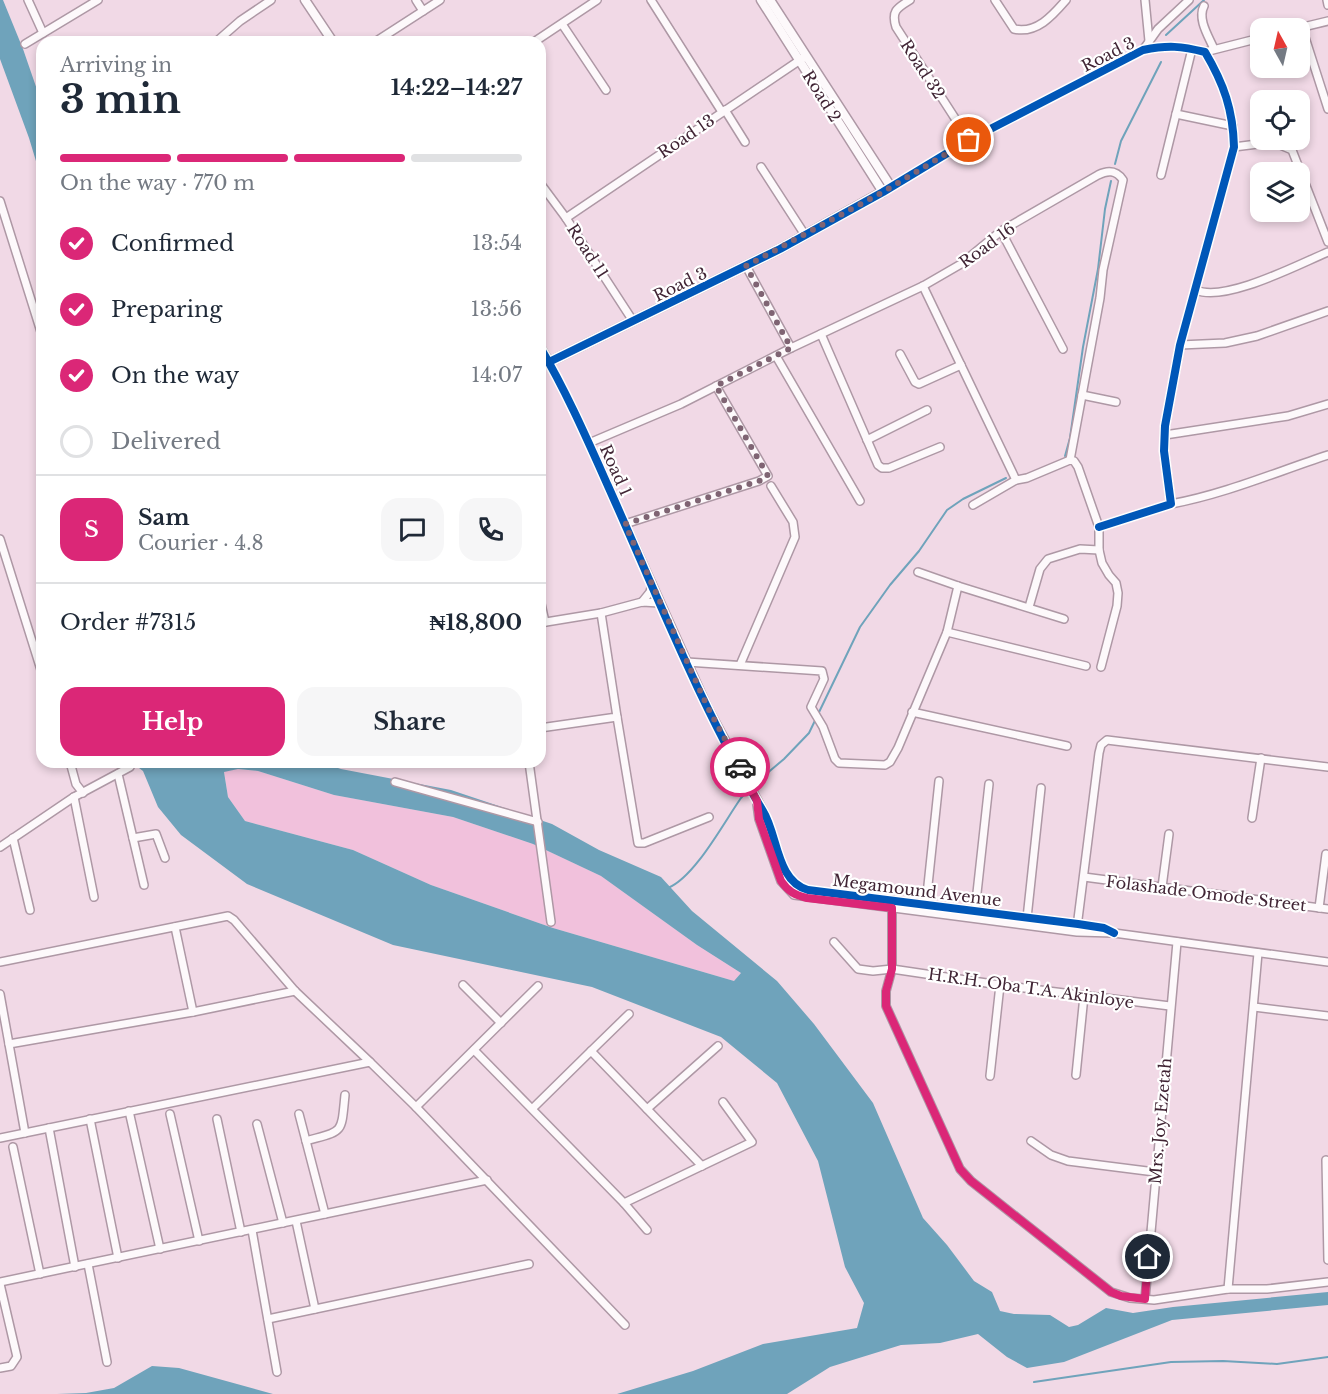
<!DOCTYPE html>
<meta charset="utf-8">
<style>
:root{--surface:#fff;--page:#f6f6f7;--text:#1f2937;--muted:#747a83;--line:#e0e1e3;--accent:#db2777}
body{margin:0;font-family:"Libre Baskerville",serif;background:var(--page);color:var(--text);height:100vh;display:flex;flex-direction:column;font-size:22px;white-space:nowrap}
*{box-sizing:border-box;margin:0}
p{font-size:20px;color:var(--muted)}
.icon{flex:none;width:33px;height:33px;fill:none;stroke:currentColor;stroke-width:2;stroke-linecap:round;stroke-linejoin:round}
.map{position:relative;flex:1;overflow:hidden}
.panel{position:absolute;left:36px;top:36px;width:510px;height:732px;display:flex;flex-direction:column;background:var(--surface);border-radius:18px;box-shadow:0 3px 9px #0003}
.panel>*{flex:none}
.needle{width:39px;rotate:352deg}
.tools{position:absolute;left:1250px;top:18px;display:grid;gap:12px}
.tools a{display:grid;place-items:center;width:60px;height:60px;border-radius:12px;background:var(--surface);box-shadow:0 3px 9px #0003;font-size:30px}
.pin{position:absolute;display:grid;place-items:center;width:51px;height:51px;color:#fff;margin:-26px;border:3px solid #fff;border-radius:50%;box-shadow:0 2px 6px #0007}
.courier{position:absolute;display:grid;place-items:center;width:60px;height:60px;margin:-30px;border:4px solid #db2777;border-radius:50%;background:#fff;color:#222;box-shadow:0 2px 8px #0007}
.summary em{font-style:normal;font-weight:800}
.summary div{display:flex;flex-direction:column-reverse}
.summary{display:flex;align-items:center;justify-content:space-between;height:102px;padding:0 24px}
h1{font-size:39px;font-weight:800;line-height:45px}
.bar{display:grid;grid-template-columns:repeat(4,1fr);gap:9px 6px;align-content:center;height:72px;padding:0 24px}
.bar i{height:8px;border-radius:4px;background:var(--line)}
.bar .selected{background:var(--accent)}
.bar p{grid-column:span 4}
.line{display:flex;align-items:center;gap:15px;padding:0 24px;border-top:2px solid var(--line)}
.line div{flex:1}
.round{display:grid;place-items:center;flex:none;width:63px;height:63px;border-radius:18px;background:var(--page)}
ol{padding:0 24px;list-style:none}
li{display:flex;align-items:center;gap:18px;height:66px}
li p{margin-inline-start:auto}
li .icon{padding:6px;border-radius:50%;background:var(--accent);color:#fff;stroke-width:4}
li:last-child{color:var(--muted)}
li i{width:33px;height:33px;border:3px solid var(--line);border-radius:50%}
.action{display:flex;gap:12px;margin-top:auto;padding:12px 24px}
.action a{flex:1;height:69px;border-radius:18px;background:var(--accent);color:#fff;font-size:24px;font-weight:800;line-height:69px;text-align:center}
.action a+a{background:var(--page);color:var(--text)}
.map>svg:first-child{display:block}
.green{fill:#f1c1dc}
.water{fill:#6fa3bb;fill-rule:evenodd}
.lines{fill:none;stroke-linecap:round;stroke-linejoin:round}
.stream{stroke:#6fa3bb;stroke-width:2}
.minor-casing{stroke:#ae98a5;stroke-width:10}
.tertiary-casing{stroke:#ae98a5;stroke-width:11}
.minor{stroke:#fdf9fb;stroke-width:7}
.tertiary{stroke:#fdf9fb;stroke-width:8}
.cycleway-casing{stroke:#fff;stroke-width:11}
.cycleway{stroke:#0057b8;stroke-width:8}
.done{stroke:#7f6473;stroke-width:6;stroke-dasharray:0 10.8}
.route{stroke:#db2777;stroke-width:8}
.labels{text-anchor:middle;stroke-width:4.5;stroke-linejoin:round;paint-order:stroke}
.street-label{font-size:16px;fill:#412535;stroke:#fff}
</style>
<div class="map">
<svg width="1328" height="1394" viewBox="0 0 1328 1394">
<rect width="100%" height="100%" fill="#f1d9e6"/>
<path class="green" d="M238,769l20,2 76,24 119,22 80,27 68,32 96,69 44,28 -7,8 -181,-53 -122,-43 -78,-35 -108,-29 -17,-24 -4,-26z"/>
<g class="water">
<path d="M0,0h3l20,49 19,55v77l-13,-43 -29,-79z"/>
<path d="M131,762h189l21,7 110,21 101,34 47,26 62,27 31,34 85,70 37,43 59,79 50,115 24,27 27,36 18,11 8,19 14,3 36,1 19,12 9,-2 28,-17 27,5 40,-6 155,-15v13l-156,15 -108,42 -37,6 -20,-11 -29,-23 -38,9 -39,2 -71,22 -43,27h-170l76,-23 70,-27 94,-16 7,-25 -19,-36 -27,-106 -41,-78 -56,-46 -129,-50 -199,-42 -146,-61 -66,-49 -23,-28 -15,-36zM238,769l20,2 76,24 119,22 80,27 68,32 96,69 44,28 -7,8 -181,-53 -122,-43 -78,-35 -108,-29 -17,-24 -4,-25z"/>
<path d="M152,1366l27,2 94,26h-216l29,-1 28,-5z"/>
</g>
<g class="lines">
<g class="stream">
<path d="M1166,35l38,-35"/>
<path d="M1115,164l6,-23 40,-79"/>
<path d="M1065,456l5,-18 13,-91 15,-78 7,-60 6,-28"/>
<path d="M753,785l31,-26 25,-26 51,-106 30,-42 29,-34 28,-41 16,-11 43,-21"/>
<path d="M668,888c27,-11 56,-66 73,-90l8,-9"/>
<path d="M1034,1382l137,-20 52,-1 54,3 51,-7"/>
</g>
<g class="minor-casing">
<g id="minor">
<path d="M28,0l15,33"/>
<path d="M416,0l7,11"/>
<path d="M651,0l71,112"/>
<path d="M910,0c-13,8 -19,11 -14,27l73,113"/>
<path d="M995,0l19,29c23,5 39,-14 52,-29"/>
<path d="M1145,0l4,41"/>
<path d="M1327,0l1,5"/>
<path d="M1204,6c-7,13 5,31 10,43"/>
<path d="M562,24l44,66"/>
<path d="M1299,28l29,-7"/>
<path d="M1302,28l26,81"/>
<path d="M216,42l24,-21 31,-21"/>
<path d="M375,42l65,-42"/>
<path d="M534,42l63,-42"/>
<path d="M25,44l73,-44"/>
<path d="M1143,50l15,-21 31,-29"/>
<path d="M1205,52l55,-14"/>
<path d="M725,110l20,32"/>
<path d="M1176,114l57,12"/>
<path d="M1234,147l39,-5 19,8 36,92"/>
<path d="M761,167l44,68"/>
<path d="M1161,175l31,-126"/>
<path d="M540,183l26,35 67,103"/>
<path d="M891,187l78,-47 174,-90c25,-5 38,-4 62,2 19,32 28,58 29,95l-54,198 -15,81 -1,25 7,53 -72,23"/>
<path d="M0,201l42,134"/>
<path d="M566,218l237,-160"/>
<path d="M1001,231l62,118"/>
<path d="M746,266l45,82"/>
<path d="M923,286l93,194 11,-2 43,-18 4,1 4,6 21,60v23l3,13 7,12 7,8 2,10 -1,13 -16,61"/>
<path d="M1196,290c29,13 103,-26 132,-38"/>
<path d="M821,334l57,131 4,3h7l51,-21"/>
<path d="M1180,345l45,-2 32,-7 71,-25"/>
<path d="M900,354l15,28 4,2 42,-19"/>
<path d="M776,356l84,145"/>
<path d="M549,362l26,51 133,295 57,106 19,55 8,14 6,5 10,2 270,34 26,4 10,5"/>
<path d="M1082,395l34,7"/>
<path d="M1165,435l123,-19 40,-12"/>
<path d="M867,440l60,-30"/>
<path d="M589,443l92,-39 110,-56 132,-62 38,-22 40,-33 97,-56c10,-5 18,-5 25,5l-20,90 -3,28 -30,162"/>
<path d="M1171,504c54,-10 105,-32 157,-49"/>
<path d="M973,505l43,-25"/>
<path d="M625,524l134,-43 9,-5 -52,-90"/>
<path d="M0,539l42,134"/>
<path d="M918,572l40,14"/>
<path d="M540,599l5,23"/>
<path d="M642,602l8,-10 2,-8"/>
<path d="M1029,607l11,-38 8,-10 32,-10 19,1"/>
<path d="M540,623l61,-10 41,-11 18,1"/>
<path d="M947,632l139,34"/>
<path d="M687,662l135,9 2,8 -13,28 12,20 12,32 4,4 46,2 5,-3 8,-14 49,-116 11,-46 106,33"/>
<path d="M740,665l55,-128 -2,-15 -22,-36"/>
<path d="M912,712l155,34"/>
<path d="M617,717l21,126h6l65,-26"/>
<path d="M540,728l77,-11 -16,-104"/>
<path d="M70,762l6,22 7,9"/>
<path d="M529,762l22,160"/>
<path d="M118,774l26,111"/>
<path d="M395,782l143,40"/>
<path d="M74,797l20,100"/>
<path d="M757,804l2,15 22,62 13,14 283,37 37,1 214,29"/>
<path d="M1252,818l9,-60"/>
<path d="M13,838l17,72"/>
<path d="M133,838l23,-4 9,24"/>
<path d="M0,847l74,-50 56,-30"/>
<path d="M1084,877l244,32"/>
<path d="M1162,887l7,-53"/>
<path d="M892,900v69l-6,22v15l74,163 11,12 140,111 19,6 24,2 74,-11h39l61,-7"/>
<path d="M926,904l13,-123"/>
<path d="M1319,908l7,-54"/>
<path d="M975,911l14,-127"/>
<path d="M1027,918l14,-130"/>
<path d="M175,927l18,85"/>
<path d="M1077,927l22,-174 2,-8 6,-5 221,27"/>
<path d="M834,942l24,27 15,2 19,-2 108,16 170,21"/>
<path d="M0,962l228,-46 6,4 61,71 75,71"/>
<path d="M463,985l38,38"/>
<path d="M0,994l25,139"/>
<path d="M1254,1007l74,9"/>
<path d="M9,1044l184,-32 102,-21"/>
<path d="M474,1050l150,153 128,-61 -29,-40"/>
<path d="M591,1051l38,-37"/>
<path d="M1076,1075l8,-79"/>
<path d="M990,1076l10,-91"/>
<path d="M416,1107l122,-121"/>
<path d="M533,1108l58,-57 111,115"/>
<path d="M647,1109l71,-63"/>
<path d="M129,1111l31,138"/>
<path d="M170,1114l29,127"/>
<path d="M299,1114l26,100"/>
<path d="M90,1119l28,139"/>
<path d="M217,1119l24,113"/>
<path d="M257,1124l26,99"/>
<path d="M49,1128l26,139"/>
<path d="M0,1138l370,-76 46,45 209,218"/>
<path d="M306,1141c38,-11 35,-6 39,-46"/>
<path d="M1031,1141l20,14 17,6 87,11"/>
<path d="M13,1147l27,127"/>
<path d="M1326,1160l2,100"/>
<path d="M624,1203l23,27"/>
<path d="M296,1221l19,88"/>
<path d="M252,1230l25,142"/>
<path d="M88,1264l19,98"/>
<path d="M0,1282l487,-102"/>
<path d="M0,1284l17,73 -6,9 -11,2"/>
<path d="M1228,1289l30,-336"/>
<path d="M1145,1299l32,-357"/>
<path d="M268,1319l261,-55"/>
</g>
</g>
<g class="tertiary-casing">
<g id="tertiary">
<path d="M305,0l28,42"/>
<path d="M761,0l122,192"/>
<path d="M540,347l9,15 231,-113 111,-62 -121,-187"/>
</g>
</g>
<use href="#minor" class="minor"/>
<use href="#tertiary" class="tertiary"/>
<g class="cycleway-casing">
<g id="cycleway">
<path d="M540,347c26,44 47,92 68,139 49,109 93,222 155,325 15,24 13,70 45,79l270,34 26,4 10,5"/>
<path d="M549,362l231,-113 103,-57 86,-52 174,-90c25,-5 38,-4 62,2 19,32 28,58 29,95l-54,198 -15,81 -1,25 7,53 -72,23"/>
</g>
</g>
<use href="#cycleway" class="cycleway"/>
</g>
<g class="lines">
<path class="done" d="M740,767l-32,-59 -83,-184 134,-43 9,-5 -52,-90 75,-38 -45,-82 137,-74 86,-52"/>
<path class="route" d="M740,767l17,34 2,18 22,62c7,10 13,14 26,17l85,10v61l-6,22v15l74,163 11,12 140,111 10,4 24,3 3,-42"/>
</g>
<g class="labels">
<g class="street-label">
<text transform="translate(1108 54) rotate(-27)" y="6">Road 3</text>
<text transform="translate(923 69) rotate(57)" y="6">Road 32</text>
<text transform="translate(822 96) rotate(58)" y="6">Road 2</text>
<text transform="translate(686 136) rotate(-34)" y="6">Road 13</text>
<text transform="translate(987 245) rotate(-36)" y="6">Road 16</text>
<text transform="translate(588 251) rotate(57)" y="6">Road 11</text>
<text transform="translate(680 284) rotate(-26)" y="6">Road 3</text>
<text transform="translate(616 470) rotate(66)" y="6">Road 1</text>
<text transform="translate(917 890) rotate(7)" y="6">Megamound Avenue</text>
<text transform="translate(1206 893) rotate(7)" y="6">Folashade Omode Street</text>
<text transform="translate(1031 988) rotate(8)" y="6">H.R.H. Oba T.A. Akinloye</text>
<text transform="translate(1160 1121) rotate(-85)" y="6">Mrs. Joy Ezetah</text>
</g>
</g>
</svg>
<div class="tools">
<a><svg class="needle" viewBox="-14 -14 28 28"><path d="M0-13l5 13h-10z" fill="#e53935"/><path d="M0 13l5-13h-10z" fill="#747a83"/></svg></a>
<a><svg class="icon" aria-label="locate" viewBox="0 0 24 24"><circle cx="12" cy="12" r="6"/><path d="M12 2v4M12 18v4M2 12h4M18 12h4"/></svg></a>
<a><svg class="icon" aria-label="layers" viewBox="0 0 24 24"><path d="M12 4l9 5-9 5-9-5zM3 14l9 5 9-5"/></svg></a>
</div>
<div class="pin" style="left:969px;top:140px;background:#ea580c"><svg class="icon" aria-label="bag" viewBox="0 0 24 24"><path d="M5 8h14l-1 12H6zM9 8a3 3 0 0 1 6 0"/></svg></div>
<div class="pin" style="left:1148px;top:1257px;background:#1f2937"><svg class="icon" aria-label="home" viewBox="0 0 24 24"><path d="M3 11l9-7 9 7M6 9v11h12V9"/></svg></div>
<div class="courier" style="left:740px;top:767px"><svg class="icon" aria-label="car" viewBox="0 0 24 24"><path d="M5 17H2v-5l4-1 3-4h7l3 4 3 1v5h-3M9 17h6M6 11h13"/><circle cx="7" cy="17" r="2"/><circle cx="17" cy="17" r="2"/></svg></div>
<section class="panel">
<div class="summary"><div><h1>3 min</h1><p>Arriving in</p></div><em>14:22–14:27</em></div>
<div class="bar"><i class="selected"></i><i class="selected"></i><i class="selected"></i><i></i><p>On the way · 770 m</p></div>
<ol>
<li><svg class="icon" aria-label="check" viewBox="0 0 24 24"><path d="M5 12l5 5 9-10"/></svg>Confirmed<p>13:54</p></li>
<li><svg class="icon" aria-label="check" viewBox="0 0 24 24"><path d="M5 12l5 5 9-10"/></svg>Preparing<p>13:56</p></li>
<li><svg class="icon" aria-label="check" viewBox="0 0 24 24"><path d="M5 12l5 5 9-10"/></svg>On the way<p>14:07</p></li>
<li><i></i>Delivered</li>
</ol>
<div class="line" style="height:108px"><b class="round" style="background:var(--accent);color:#fff">S</b><div><b>Sam</b><p>Courier · 4.8</p></div><a class="round"><svg class="icon" aria-label="chat" viewBox="0 0 24 24"><path d="M4 5h16v11H9l-5 4z"/></svg></a><a class="round"><svg class="icon" aria-label="phone" viewBox="0 0 24 24"><path d="M5 4h4l2 5-3 2q2 4 5 5l2-3 5 2v4C11 20 4 13 5 4z"/></svg></a></div>
<div class="line" style="height:78px"><div>Order #7315</div><b>₦18,800</b></div>
<div class="action"><a>Help</a><a>Share</a></div>
</section>
</div>
